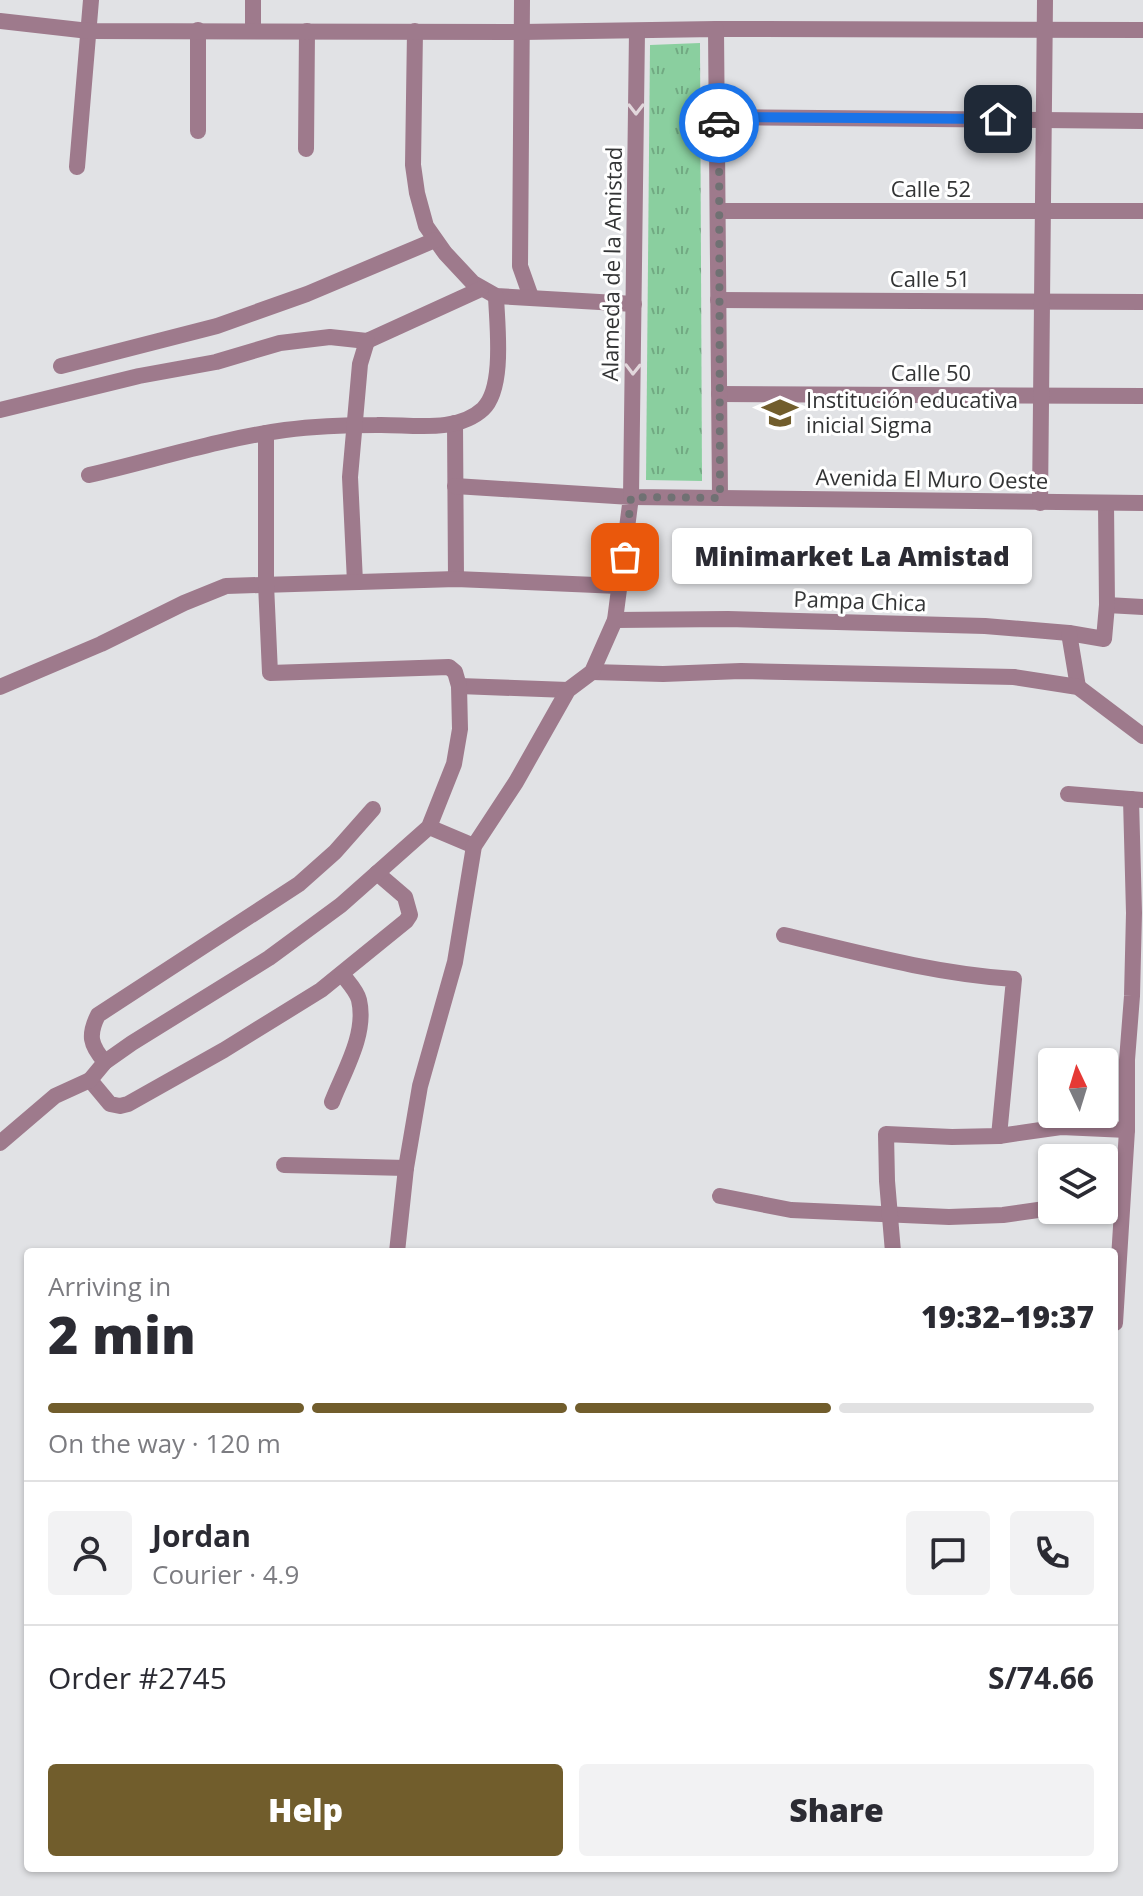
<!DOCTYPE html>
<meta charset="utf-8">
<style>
:root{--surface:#fff;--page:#f2f2f3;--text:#2b2b33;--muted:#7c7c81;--line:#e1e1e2;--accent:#715d2c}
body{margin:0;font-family:"Open Sans",sans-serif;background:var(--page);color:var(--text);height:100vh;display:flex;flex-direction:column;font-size:30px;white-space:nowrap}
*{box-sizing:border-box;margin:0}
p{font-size:26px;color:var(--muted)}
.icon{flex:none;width:44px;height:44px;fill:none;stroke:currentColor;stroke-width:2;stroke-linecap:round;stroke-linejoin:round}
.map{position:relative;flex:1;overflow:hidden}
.side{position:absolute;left:24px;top:1248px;width:1094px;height:624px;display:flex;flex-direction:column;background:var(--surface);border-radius:8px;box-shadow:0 2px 6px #0004}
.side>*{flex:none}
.needle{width:52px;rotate:356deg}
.buttons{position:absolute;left:1038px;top:1048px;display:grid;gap:16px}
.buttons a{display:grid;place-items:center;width:80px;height:80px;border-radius:8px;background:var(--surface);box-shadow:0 2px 6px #0004;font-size:40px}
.pin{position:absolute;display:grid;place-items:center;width:68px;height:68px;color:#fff;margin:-34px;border-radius:16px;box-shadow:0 4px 12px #0006}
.courier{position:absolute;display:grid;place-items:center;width:80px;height:80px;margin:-40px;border:6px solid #1a73e8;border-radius:50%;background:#fff;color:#222;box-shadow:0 2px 10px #0007}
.bubble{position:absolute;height:56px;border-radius:8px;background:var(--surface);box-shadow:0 2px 6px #0004;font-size:26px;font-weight:800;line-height:56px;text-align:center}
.headline em{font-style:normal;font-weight:800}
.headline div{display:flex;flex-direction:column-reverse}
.headline{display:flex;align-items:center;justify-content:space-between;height:136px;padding:0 24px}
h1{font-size:52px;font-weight:800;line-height:60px}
.bar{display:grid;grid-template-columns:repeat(4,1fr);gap:12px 8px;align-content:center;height:96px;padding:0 24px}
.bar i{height:10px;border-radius:6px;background:var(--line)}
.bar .on{background:var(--accent)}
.bar p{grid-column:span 4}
.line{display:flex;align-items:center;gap:20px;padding:0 24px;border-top:2px solid var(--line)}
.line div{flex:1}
.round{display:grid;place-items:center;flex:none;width:84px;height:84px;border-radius:8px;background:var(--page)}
.action{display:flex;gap:16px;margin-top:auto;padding:16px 24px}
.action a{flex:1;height:92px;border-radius:8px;background:var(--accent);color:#fff;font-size:32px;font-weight:800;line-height:92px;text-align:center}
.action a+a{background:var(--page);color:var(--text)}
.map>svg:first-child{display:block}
.park{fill:url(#park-tufts)}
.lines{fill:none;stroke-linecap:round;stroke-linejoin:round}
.minor{stroke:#9e7a8c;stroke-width:16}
.tertiary{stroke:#9e7a8c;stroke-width:16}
.oneway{stroke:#e2d7dc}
.done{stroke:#707173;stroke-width:8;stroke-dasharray:0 14.4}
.route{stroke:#1a73e8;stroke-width:10}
.labels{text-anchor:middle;stroke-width:6;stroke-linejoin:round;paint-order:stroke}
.street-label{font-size:22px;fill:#333435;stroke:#fff}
.poi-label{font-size:22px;fill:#333435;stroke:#fff;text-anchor:start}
</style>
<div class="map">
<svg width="1143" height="1896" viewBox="0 0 1143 1896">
<defs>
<pattern id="park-tufts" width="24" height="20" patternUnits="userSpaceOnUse" patternTransform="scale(2)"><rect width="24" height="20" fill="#8acf9f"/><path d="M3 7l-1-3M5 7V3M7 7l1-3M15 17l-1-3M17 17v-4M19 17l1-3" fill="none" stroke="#71a982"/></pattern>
</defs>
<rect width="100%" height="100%" fill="#e1e2e5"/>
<path class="park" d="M700,43l2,438 -56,-1 4,-435z"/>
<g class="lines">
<g class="minor">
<path d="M522,0l-2,266 11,31"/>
<path d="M716,29l427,1"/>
<path d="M253,30v-30"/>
<path d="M415,31l-2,134 4,28 9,33 19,27 28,30 23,13 138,8"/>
<path d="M719,117l424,4"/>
<path d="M198,131v-101"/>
<path d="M306,149l1,-118"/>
<path d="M77,167l14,-167"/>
<path d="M719,211h424"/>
<path d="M718,300l425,2"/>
<path d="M61,366l156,-40 90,-32 128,-54"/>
<path d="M719,394l424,2"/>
<path d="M0,410l139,-34 77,-14 64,-19 50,-6 37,4 114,-52"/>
<path d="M455,423l1,156"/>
<path d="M89,475c65,-15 130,-36 196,-45 31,-4 61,-5 92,-5 33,-1 79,9 106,-16 22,-21 14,-84 13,-113"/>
<path d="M355,582l-5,-105 10,-113 7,-23"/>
<path d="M1107,605l36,2"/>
<path d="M615,620l113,-1 257,7 84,7 35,6 3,-34 -1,-102"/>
<path d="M1069,633l9,54"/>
<path d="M592,672l71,2 78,-3 273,6 64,10 65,49"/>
<path d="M459,686l109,4"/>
<path d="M0,687l101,-43 83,-41 42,-17 230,-7 163,7"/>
<path d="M1068,794l75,6"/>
<path d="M429,827l45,19"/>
<path d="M784,935c75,18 152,39 230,44l-15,157"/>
<path d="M105,1062c-15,-17 -17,-27 -7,-47l201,-131 36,-32 38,-43"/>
<path d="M90,1080l20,24 10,2 8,-2 96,-54 97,-60 85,-69 4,-6 -5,-18 -28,-24"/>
<path d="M332,1102c12,-31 35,-68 27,-102 -2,-9 -11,-18 -17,-26"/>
<path d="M0,1143l55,-47 35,-16 15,-18 27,-19 137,-85 72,-53 88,-78 25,-63 6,-35 -1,-43 -4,-14 -6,-5 -179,6 -4,-89v-151"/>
<path d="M284,1165l122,3"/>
<path d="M720,1196l71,14 158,7 54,-2 49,-7"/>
<path d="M397,1252l9,-84 14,-82 35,-124 19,-116 42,-64 52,-92 24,-18 23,-52 16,-123 -176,-11"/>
<path d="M893,1252l-6,-71 -1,-47 66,3 47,-1 62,-9 66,3"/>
<path d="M1115,1323l12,-193v-70l5,-64 2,-83 -3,-114"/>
</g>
<g class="tertiary">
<path d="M0,21l89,10 433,1 194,-3 4,469"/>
<path d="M637,31l-6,466 512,6"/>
<path d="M1040,503l5,-503"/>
</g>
</g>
<defs><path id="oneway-chevron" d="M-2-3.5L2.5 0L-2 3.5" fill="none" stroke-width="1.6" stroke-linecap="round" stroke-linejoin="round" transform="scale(2)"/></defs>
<g class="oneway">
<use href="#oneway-chevron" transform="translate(636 109) rotate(90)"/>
<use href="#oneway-chevron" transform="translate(633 369) rotate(91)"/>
</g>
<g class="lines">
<path class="done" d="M625,557l6,-60 89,1 -1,-375"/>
<path class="route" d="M719,123v-6l279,2"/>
</g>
<defs>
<g id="school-bare" transform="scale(2.76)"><path d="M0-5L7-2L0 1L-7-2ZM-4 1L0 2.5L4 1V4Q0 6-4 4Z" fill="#715d2c" stroke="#fff" stroke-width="2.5" paint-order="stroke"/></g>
</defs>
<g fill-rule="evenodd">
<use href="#school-bare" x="780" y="413"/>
</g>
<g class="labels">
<g class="street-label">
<text x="931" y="197">Calle 52</text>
<text transform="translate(612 264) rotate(-89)" y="8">Alameda de la Amistad</text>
<text x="930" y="287">Calle 51</text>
<text x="931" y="381">Calle 50</text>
<text transform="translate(932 479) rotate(1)" y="8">Avenida El Muro Oeste</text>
<text transform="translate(860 601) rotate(2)" y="8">Pampa Chica</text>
</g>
<g class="poi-label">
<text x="806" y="408">Institución educativa<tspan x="806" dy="25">inicial Sigma</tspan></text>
</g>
</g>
</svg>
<div class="buttons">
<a><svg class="needle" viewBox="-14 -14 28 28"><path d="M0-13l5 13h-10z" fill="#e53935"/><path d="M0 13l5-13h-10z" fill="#7c7c81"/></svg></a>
<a><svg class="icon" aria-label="layers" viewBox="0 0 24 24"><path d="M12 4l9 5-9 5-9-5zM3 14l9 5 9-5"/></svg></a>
</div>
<div class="pin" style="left:625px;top:557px;background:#ea580c"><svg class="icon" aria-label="bag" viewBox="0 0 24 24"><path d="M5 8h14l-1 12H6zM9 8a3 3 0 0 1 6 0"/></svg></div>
<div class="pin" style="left:998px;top:119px;background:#1f2937"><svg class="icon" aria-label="home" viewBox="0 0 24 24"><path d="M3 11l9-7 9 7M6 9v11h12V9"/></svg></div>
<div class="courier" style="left:719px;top:123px"><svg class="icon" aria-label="car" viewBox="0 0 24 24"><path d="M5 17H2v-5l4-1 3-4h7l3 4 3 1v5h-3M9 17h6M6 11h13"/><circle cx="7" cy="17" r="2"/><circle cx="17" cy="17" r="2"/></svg></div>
<div class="bubble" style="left:672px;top:528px;width:360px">Minimarket La Amistad</div>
<section class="side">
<div class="headline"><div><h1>2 min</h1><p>Arriving in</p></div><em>19:32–19:37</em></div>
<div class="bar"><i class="on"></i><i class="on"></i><i class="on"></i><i></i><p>On the way · 120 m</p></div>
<div class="line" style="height:144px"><a class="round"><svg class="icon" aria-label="person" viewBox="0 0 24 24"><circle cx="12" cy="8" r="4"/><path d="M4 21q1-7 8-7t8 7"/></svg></a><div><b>Jordan</b><p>Courier · 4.9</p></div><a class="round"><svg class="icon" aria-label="chat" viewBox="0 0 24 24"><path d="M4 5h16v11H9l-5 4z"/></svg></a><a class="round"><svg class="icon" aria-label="phone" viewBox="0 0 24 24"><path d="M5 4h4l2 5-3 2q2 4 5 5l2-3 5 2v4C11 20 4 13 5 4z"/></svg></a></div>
<div class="line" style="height:104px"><div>Order #2745</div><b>S/74.66</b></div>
<div class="action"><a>Help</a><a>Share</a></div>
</section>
</div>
